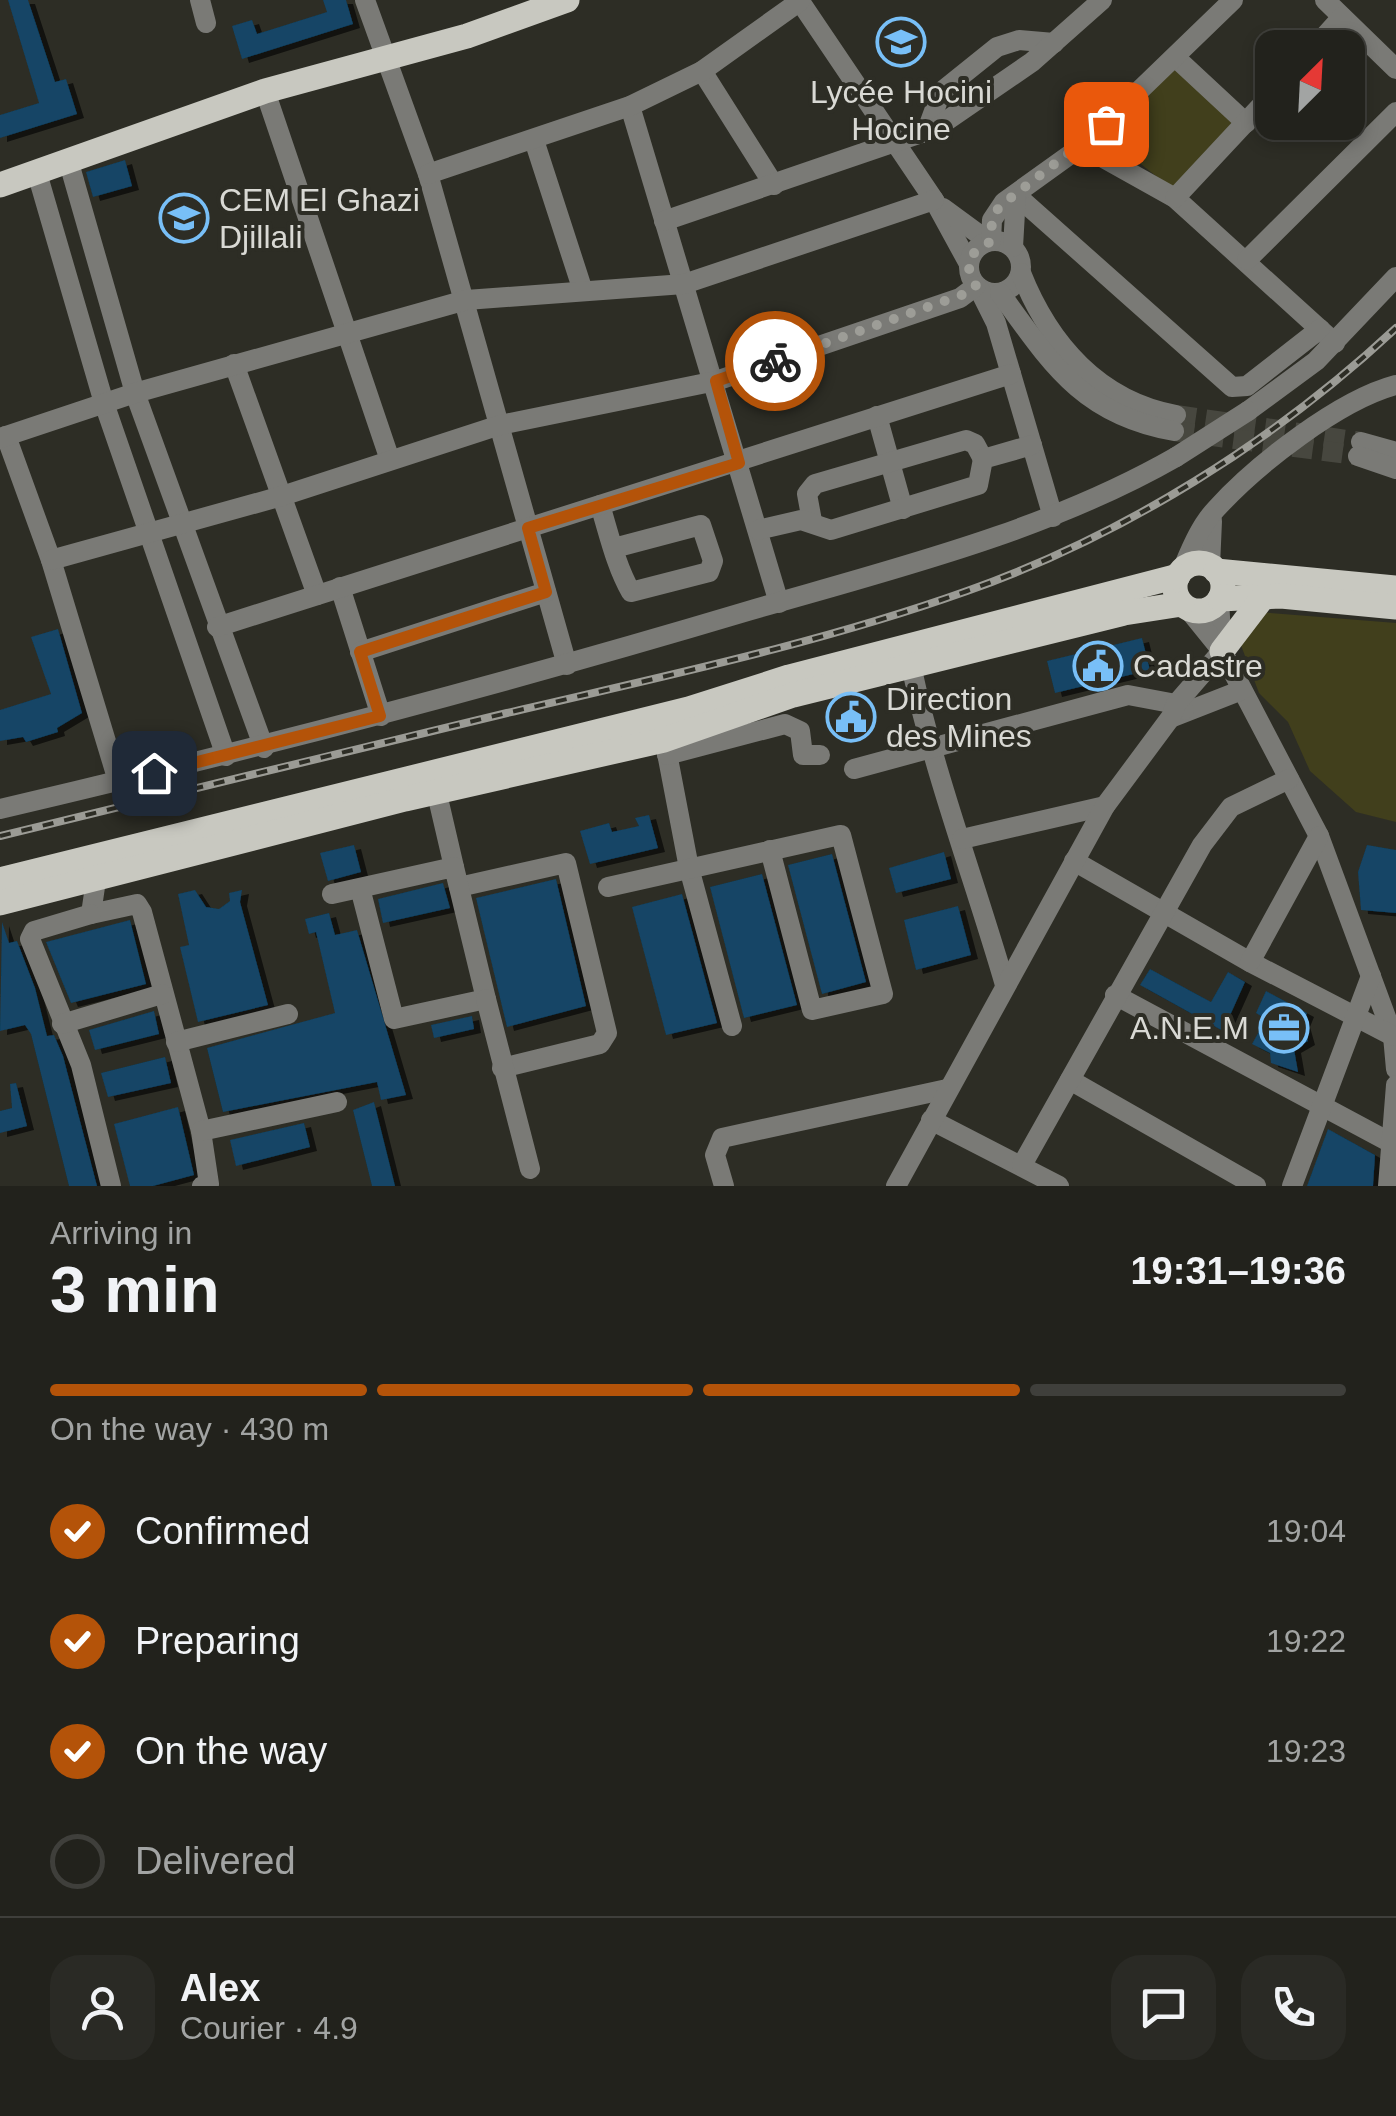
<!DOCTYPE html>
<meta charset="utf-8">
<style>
:root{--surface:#22221c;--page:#2a2a25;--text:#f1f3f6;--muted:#a2a4a3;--line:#3f3f3b;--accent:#b45309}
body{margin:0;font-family:Helvetica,sans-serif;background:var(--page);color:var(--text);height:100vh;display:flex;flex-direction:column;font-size:38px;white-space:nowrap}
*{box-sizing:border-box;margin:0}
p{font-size:32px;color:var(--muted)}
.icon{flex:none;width:55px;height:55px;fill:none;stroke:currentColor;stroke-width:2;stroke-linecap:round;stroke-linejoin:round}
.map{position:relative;height:1186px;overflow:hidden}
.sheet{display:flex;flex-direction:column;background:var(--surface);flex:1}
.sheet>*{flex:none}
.needle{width:65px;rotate:24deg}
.buttons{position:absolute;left:1255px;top:30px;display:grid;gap:20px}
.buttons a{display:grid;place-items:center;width:110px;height:110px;border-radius:20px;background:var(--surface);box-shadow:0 5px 15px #0003,0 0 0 2px var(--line);font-size:50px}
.pin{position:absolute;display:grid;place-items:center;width:85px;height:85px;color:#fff;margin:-42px;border-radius:20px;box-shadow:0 5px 15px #0006}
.courier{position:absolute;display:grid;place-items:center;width:100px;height:100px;margin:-50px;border:8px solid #b45309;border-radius:50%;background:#fff;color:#222;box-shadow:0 2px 12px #0007}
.head em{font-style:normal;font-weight:600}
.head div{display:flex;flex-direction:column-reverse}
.head{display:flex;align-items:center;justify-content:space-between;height:170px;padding:0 50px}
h1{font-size:65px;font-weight:600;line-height:75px}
.bar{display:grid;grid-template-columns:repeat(4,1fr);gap:15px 10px;align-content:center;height:120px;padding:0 50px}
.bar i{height:12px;border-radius:8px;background:var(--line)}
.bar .current{background:var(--accent)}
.bar p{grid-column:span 4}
.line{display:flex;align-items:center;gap:25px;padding:0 50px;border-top:2px solid var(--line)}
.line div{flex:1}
.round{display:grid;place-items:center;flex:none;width:105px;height:105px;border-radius:30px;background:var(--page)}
ol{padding:0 50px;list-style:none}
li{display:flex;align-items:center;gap:30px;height:110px}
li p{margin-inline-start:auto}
li .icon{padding:10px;border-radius:50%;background:var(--accent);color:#fff;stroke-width:4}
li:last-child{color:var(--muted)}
li i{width:55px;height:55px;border:5px solid var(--line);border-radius:50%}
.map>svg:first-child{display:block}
.green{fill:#413f1c}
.building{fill:#124466;filter:url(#shadow)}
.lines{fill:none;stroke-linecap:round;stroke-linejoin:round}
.minor-tunnel{stroke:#47473f;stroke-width:20;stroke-dasharray:20 10;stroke-linecap:butt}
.minor{stroke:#7a7a76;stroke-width:20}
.major{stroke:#c8c8c0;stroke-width:25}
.rail-casing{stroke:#9b9b95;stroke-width:8}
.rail{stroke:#2d2d25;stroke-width:4;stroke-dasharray:11;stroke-linecap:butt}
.minor-bridge{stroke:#7a7a76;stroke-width:20}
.done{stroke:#9d9d97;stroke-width:10;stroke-dasharray:0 18}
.route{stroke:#b45309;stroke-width:12}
.labels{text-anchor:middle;stroke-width:8;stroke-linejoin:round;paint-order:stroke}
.poi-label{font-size:32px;fill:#d9d9d4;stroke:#2d2d25;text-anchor:start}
</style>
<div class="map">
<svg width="1396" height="1186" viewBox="0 0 1396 1186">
<defs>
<filter id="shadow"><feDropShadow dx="7" dy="4" stdDeviation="0" flood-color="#0009"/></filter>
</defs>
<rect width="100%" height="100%" fill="#2d2d25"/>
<g class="green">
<path d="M1173,65l66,61 -63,66 -74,-59z"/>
<path d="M1259,612l137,11v199l-40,-10 -46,-41 -22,-49 -29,-29 -20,-53z"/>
</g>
<g class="building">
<path d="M8,0h20l27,82 11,-3 11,35 -77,24v-23l39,-12z"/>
<path d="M323,0h23l7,24 -111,35 -10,-33 20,-6 5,14 70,-22z"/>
<path d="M125,160l7,26 -39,11 -7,-25z"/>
<path d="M58,629l24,84 -25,15 1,4 -32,10 -3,-5 -23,4v-31l51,-16 -20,-57z"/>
<path d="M1142,638l8,32 -95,23 -8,-32z"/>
<path d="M649,815l9,33 -68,16 -10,-33 29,-8 3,9 27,-6 -4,-8z"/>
<path d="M354,845l7,27 -33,9 -8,-28z"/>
<path d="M1367,845l29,5v63l-35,-3 -3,-38z"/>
<path d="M944,852l7,27 -55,14 -7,-25z"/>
<path d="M832,854l34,128 -44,12 -34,-129z"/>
<path d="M762,874l35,131 -53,13 -34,-131z"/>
<path d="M556,879l30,127 -79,21 -31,-129z"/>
<path d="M443,883l7,25 -67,15 -5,-24z"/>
<path d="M195,890l11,17 13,2 11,-8 -1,-8 13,-3 -2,12 28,103 -70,17 -18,-75 9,-2 -11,-51z"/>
<path d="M682,894l35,129 -51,12 -34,-128z"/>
<path d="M958,906l13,49 -55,15 -12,-50z"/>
<path d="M329,913l6,22 22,-5 49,165 -25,5 -4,-18 -154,30 -16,-64 128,-35 -19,-81 -7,2 -4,-15z"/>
<path d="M130,920l16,64 -75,19 -25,-61z"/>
<path d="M2,922l7,21 8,-2 18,47 12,48 7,-1 9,21 34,130h-28l-38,-152 -6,-9 -25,6z"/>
<path d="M1150,969l61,33 17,-30 17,10 -22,49 -83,-46z"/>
<path d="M1266,991l41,22 -4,10 5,18 -14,8 4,23 -27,-9 -1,-10 -18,-9 14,-25 -10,-6z"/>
<path d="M154,1011l5,23 -64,16 -6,-20z"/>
<path d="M472,1016l2,13 -40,9 -3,-13z"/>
<path d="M165,1057l6,26 -63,14 -7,-24z"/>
<path d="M16,1083l11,43 -27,7v-22l12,-3 -2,-24z"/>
<path d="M374,1102l21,84h-23l-19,-76z"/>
<path d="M178,1107l16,68 -41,11h-23l-16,-62z"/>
<path d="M304,1123l6,24 -74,19 -6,-26z"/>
<path d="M1328,1129l47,26 -2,31h-66z"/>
</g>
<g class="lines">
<g class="minor-tunnel">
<path d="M1176,415l185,27"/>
<path d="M1174,431l181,24"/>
</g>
<g class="minor">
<path d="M200,0l6,23"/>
<path d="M365,0l63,174 139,491"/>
<path d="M799,0l135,200 35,64"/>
<path d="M1325,0l71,69"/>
<path d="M1314,48l28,-31"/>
<path d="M1175,57l71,66"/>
<path d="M702,71l72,114"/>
<path d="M265,91l125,369"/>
<path d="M630,106l149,497"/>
<path d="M926,133l15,-41 56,-45 22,-7 35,3"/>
<path d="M534,140l49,151"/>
<path d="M1082,146l93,52 160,145"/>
<path d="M69,163l66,230 129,355"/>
<path d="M37,173l67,230 122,353"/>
<path d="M428,174l202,-68 72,-35 98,-70"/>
<path d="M1016,195l216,192 15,-1 73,-57"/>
<path d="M1175,198l97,-104"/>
<path d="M943,208l45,33"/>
<path d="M664,221l272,-93 96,-66 70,-62"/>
<circle cx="995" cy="267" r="26"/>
<path d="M991,241l1,-21 12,-18 78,-56 151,-146"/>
<path d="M1013,247l3,-52"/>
<path d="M1247,260l149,-148"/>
<path d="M1021,273c28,71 78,128 155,142"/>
<path d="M978,287l18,36 57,194"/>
<path d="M1000,293c51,70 82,122 174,138"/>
<path d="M234,364l83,231"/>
<path d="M1248,411l68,-50 80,-84"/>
<path d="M877,416l26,93"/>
<path d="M6,436l45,124 67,221"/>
<path d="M0,438l135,-45 331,-93 218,-16 250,-84"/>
<path d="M1361,442l35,10"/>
<path d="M1358,456l38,13"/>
<path d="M600,505c9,29 16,61 31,87l78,-20 4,-11 -12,-36 -87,23"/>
<path d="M812,521l-5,-27 8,-10 151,-44 9,4 8,15"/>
<path d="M758,530l43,-10 30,10 147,-45 5,-26 49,-14"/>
<path d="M51,560l231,-64 218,-71 216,-44 244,-83 16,-12"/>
<path d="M1210,566l2,-45"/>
<path d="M1182,570c9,-21 18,-44 34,-61 40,-44 123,-109 180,-124"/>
<path d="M340,587l41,129"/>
<path d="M1219,601l3,48"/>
<path d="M1188,609l34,42 97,185 74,200 3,33"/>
<path d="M217,627l794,-253"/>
<path d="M360,652l186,-60"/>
<path d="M911,665c23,109 63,213 94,320"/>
<path d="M1173,717l69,-27"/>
<path d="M662,727l27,141 43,158"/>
<path d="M667,755l118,-31 15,7 3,24h17"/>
<path d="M854,769l274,-74 48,9 8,6"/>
<path d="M434,781l20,86"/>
<path d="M0,809c252,-59 500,-124 748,-198 145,-42 297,-79 428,-154"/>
<path d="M962,839l143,-33"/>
<path d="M1074,861l176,101 143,74"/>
<path d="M96,880l-5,34 46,-10 5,8 59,219 8,53 -7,2"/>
<path d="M459,887l107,-24 41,170 -7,11 -98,24"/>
<path d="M608,887l232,-52h1l42,159 -71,16 -42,-160"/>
<path d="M332,894l122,-27 32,132 -92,20 -34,-131"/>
<path d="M91,914l-57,17 -4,8 51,126 30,121"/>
<path d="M1250,962l69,-126"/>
<path d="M1115,995l278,149"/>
<path d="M486,999l44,170"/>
<path d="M62,1024l100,-30"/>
<path d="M176,1042l112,-28"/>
<path d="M1070,1080l186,106"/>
<path d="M931,1120l128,66"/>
<path d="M201,1131l136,-29"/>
<path d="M1022,1165l180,-320 29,-38 58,-28"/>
<path d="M724,1186l-9,-31 7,-17 225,-49"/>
<path d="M896,1186l209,-380 66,-89 5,-13 46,-53"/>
<path d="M1292,1186l79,-210"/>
<path d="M1388,1186l8,-101"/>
</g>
<g class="major">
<path d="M0,185l265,-94 202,-55 100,-36"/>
<circle cx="1199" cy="587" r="24"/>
<path d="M1216,571l180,17"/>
<path d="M1220,599l61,-3 115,11"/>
<path d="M1222,651l42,-55"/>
<path d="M0,880l689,-171 100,-32 389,-101"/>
<path d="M0,903l405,-104 259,-59 129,-45 331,-82 58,-9"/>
</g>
<g class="rail-casing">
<path id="rail" d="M0,836c169,-41 338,-83 507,-123 153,-36 311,-69 460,-122 156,-55 308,-150 429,-263"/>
</g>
<use href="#rail" class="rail"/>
<path class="minor-bridge" d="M1176,457l72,-46"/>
</g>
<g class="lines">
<path class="done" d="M775,361l195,-69 6,-6 -7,-14 1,-16 21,-15 1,-21 7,-13 107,-83"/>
<path class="route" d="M154,773l226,-57 -20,-64 186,-60 -18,-64 211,-65 -23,-82 59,-20"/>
</g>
<defs>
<g id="school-ring" transform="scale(2.5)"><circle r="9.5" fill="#2d2d25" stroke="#78bff7" stroke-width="1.5"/><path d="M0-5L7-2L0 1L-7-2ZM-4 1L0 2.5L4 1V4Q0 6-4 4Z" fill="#78bff7"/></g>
<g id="civic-ring" transform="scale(2.5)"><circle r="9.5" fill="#2d2d25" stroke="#78bff7" stroke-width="1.5"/><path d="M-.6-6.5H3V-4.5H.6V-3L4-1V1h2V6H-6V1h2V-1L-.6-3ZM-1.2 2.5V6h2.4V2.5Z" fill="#78bff7"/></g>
<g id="office-ring" transform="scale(2.5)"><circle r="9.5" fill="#2d2d25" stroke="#78bff7" stroke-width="1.5"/><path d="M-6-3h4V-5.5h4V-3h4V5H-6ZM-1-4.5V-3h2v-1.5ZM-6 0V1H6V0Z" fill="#78bff7"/></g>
</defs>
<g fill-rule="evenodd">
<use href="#school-ring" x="901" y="42"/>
<use href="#school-ring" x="184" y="218"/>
<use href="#civic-ring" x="1098" y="666"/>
<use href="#civic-ring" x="851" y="717"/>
<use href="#office-ring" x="1284" y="1028"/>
</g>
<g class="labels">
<g class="poi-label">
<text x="901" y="103" text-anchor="middle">Lycée Hocini<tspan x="901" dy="37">Hocine</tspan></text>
<text x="219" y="211">CEM El Ghazi<tspan x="219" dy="37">Djillali</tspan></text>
<text x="1133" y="677">Cadastre</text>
<text x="886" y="710">Direction<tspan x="886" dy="37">des Mines</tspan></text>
<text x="1249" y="1039" text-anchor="end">A.N.E.M</text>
</g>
</g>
</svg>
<div class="buttons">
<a><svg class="needle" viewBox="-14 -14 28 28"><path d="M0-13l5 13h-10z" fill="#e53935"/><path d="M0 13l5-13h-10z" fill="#a2a4a3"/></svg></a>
</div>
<div class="pin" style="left:1106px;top:124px;background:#ea580c"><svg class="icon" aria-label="bag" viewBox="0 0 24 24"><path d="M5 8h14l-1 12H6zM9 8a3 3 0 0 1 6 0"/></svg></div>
<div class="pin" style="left:154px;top:773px;background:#1f2937"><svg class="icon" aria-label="home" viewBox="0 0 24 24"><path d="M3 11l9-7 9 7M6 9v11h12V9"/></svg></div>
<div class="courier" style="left:775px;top:361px"><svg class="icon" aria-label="bike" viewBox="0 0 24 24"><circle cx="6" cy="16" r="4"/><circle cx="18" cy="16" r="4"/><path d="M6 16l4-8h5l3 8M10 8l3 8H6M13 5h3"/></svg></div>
</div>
<section class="sheet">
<div class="head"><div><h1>3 min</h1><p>Arriving in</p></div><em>19:31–19:36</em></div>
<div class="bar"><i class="current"></i><i class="current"></i><i class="current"></i><i></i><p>On the way · 430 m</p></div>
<ol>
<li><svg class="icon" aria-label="check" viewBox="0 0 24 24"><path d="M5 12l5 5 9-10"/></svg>Confirmed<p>19:04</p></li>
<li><svg class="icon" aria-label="check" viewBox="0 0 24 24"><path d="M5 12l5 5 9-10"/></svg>Preparing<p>19:22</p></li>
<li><svg class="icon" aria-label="check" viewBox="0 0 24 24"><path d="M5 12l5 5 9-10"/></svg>On the way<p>19:23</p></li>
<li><i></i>Delivered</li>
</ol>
<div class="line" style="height:180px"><a class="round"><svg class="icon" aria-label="person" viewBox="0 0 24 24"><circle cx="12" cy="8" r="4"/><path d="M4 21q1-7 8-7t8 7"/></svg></a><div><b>Alex</b><p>Courier · 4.9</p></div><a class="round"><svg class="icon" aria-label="chat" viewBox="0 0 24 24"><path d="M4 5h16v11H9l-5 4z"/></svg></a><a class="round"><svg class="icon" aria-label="phone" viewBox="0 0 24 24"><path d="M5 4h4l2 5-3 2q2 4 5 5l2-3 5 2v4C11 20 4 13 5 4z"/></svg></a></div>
</section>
